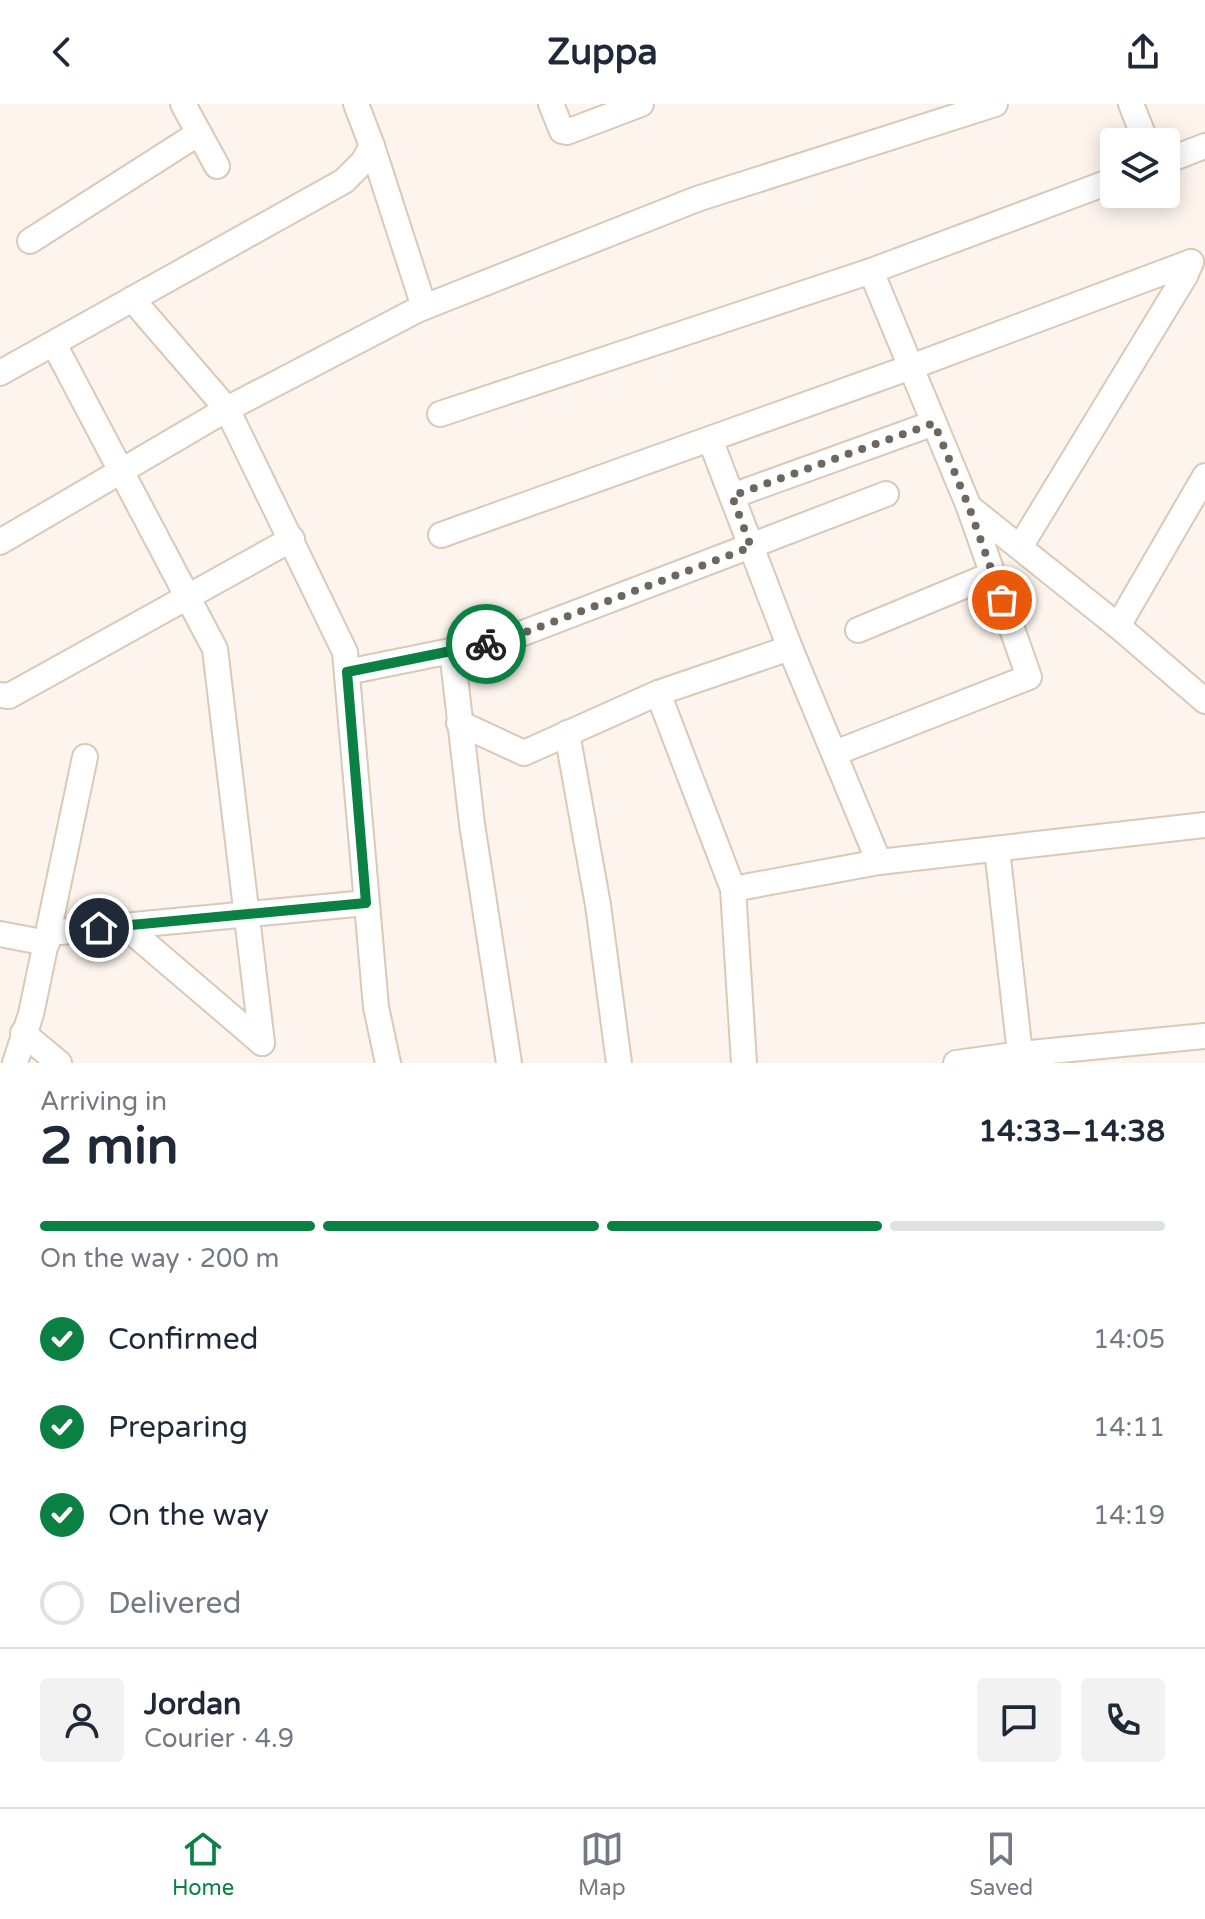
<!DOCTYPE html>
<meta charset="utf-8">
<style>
:root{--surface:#fff;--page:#f2f2f3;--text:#1f2937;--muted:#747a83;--line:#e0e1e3;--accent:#0b8043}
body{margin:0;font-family:"Varela Round",sans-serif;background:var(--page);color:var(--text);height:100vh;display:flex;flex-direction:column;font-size:30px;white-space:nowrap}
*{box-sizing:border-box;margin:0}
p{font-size:26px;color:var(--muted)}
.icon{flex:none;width:44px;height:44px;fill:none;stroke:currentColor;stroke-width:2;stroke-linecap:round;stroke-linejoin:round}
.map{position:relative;height:959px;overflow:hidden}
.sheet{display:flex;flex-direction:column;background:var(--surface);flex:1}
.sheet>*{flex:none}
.tools{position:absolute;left:1100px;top:24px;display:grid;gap:16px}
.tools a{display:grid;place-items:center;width:80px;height:80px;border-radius:8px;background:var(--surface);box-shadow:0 4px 20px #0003;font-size:40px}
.pin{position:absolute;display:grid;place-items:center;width:68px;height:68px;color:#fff;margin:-34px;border:4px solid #fff;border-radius:50%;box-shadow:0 2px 8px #0007}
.courier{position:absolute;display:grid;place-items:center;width:80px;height:80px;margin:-40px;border:6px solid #0b8043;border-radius:50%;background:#fff;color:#222;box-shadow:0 2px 10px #0007}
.headline em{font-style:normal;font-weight:700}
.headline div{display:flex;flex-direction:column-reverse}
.headline{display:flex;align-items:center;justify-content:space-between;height:136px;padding:0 40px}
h1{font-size:52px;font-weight:700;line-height:60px}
.bar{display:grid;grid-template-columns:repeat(4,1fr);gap:12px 8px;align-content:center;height:96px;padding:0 40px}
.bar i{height:10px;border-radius:6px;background:var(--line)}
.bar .selected{background:var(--accent)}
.bar p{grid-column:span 4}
.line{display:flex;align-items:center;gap:20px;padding:0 40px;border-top:2px solid var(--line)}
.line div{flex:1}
.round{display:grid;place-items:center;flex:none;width:84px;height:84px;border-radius:8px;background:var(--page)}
ol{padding:0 40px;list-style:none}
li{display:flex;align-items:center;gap:24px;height:88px}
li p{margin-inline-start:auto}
li .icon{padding:8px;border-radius:50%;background:var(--accent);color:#fff;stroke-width:4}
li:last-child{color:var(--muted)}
li i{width:44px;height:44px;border:4px solid var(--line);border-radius:50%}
header{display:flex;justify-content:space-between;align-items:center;height:104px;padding:0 40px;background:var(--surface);font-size:36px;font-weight:700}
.tab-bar{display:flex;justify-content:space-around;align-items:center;height:112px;border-top:2px solid var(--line);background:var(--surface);font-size:22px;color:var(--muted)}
.tab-bar a{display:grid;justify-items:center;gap:4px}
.tab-bar .selected{color:var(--accent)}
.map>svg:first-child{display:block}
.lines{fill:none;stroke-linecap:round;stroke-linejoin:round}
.street-casing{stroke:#dcc8b7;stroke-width:28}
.street{stroke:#fff;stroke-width:24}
.done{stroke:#6e6760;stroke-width:8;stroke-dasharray:0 14.4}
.route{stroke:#0b8043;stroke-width:10}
</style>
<header><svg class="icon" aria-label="back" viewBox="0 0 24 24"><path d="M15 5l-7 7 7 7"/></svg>Zuppa<svg class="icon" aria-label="share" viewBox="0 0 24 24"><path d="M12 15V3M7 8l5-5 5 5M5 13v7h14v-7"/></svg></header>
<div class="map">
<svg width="1205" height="959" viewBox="0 0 1205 959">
<rect width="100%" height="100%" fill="#fcf4ed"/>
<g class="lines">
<g class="street-casing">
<g id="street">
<path d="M183,0l34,62"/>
<path d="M356,0l16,42 52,161"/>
<path d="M551,0l11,27 5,1 74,-28"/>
<path d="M1131,0l15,38"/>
<path d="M1166,57l39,-15"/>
<path d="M30,137l169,-108"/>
<path d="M871,167l98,236 149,119 87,75"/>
<path d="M132,195l95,110 118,243 31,355 12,56"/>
<path d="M54,240l161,305 47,394"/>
<path d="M0,269l344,-192 19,-19 9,-16"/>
<path d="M440,310l431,-143 243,-91"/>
<path d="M710,335l80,209"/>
<path d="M732,392l202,-73"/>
<path d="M441,431l470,-168 280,-105"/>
<path d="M0,438l227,-133 190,-99 280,-111 298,-95"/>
<path d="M1020,443l165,-271 6,-14"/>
<path d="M1118,522l87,-150"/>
<path d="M858,526l135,-56"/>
<path d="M452,547l20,173 37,239"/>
<path d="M347,568l158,-32 381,-146"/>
<path d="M658,589l75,196 11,174"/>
<path d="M0,591l9,1 283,-157"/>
<path d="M459,619l65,30 134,-60 132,-45 89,214"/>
<path d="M567,629l31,172 21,158"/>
<path d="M835,649l194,-76 -60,-170"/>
<path d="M997,745l23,205"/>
<path d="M733,785l146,-27 326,-37"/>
<path d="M125,822l137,117"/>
<path d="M49,829l317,-30"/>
<path d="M0,830l47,9"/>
<path d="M23,929l36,30"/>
<path d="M15,959l16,-49 54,-257"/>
<path d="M956,959l64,-9 185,-18"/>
</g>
</g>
<use href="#street" class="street"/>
</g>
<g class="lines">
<path class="done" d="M486,540l19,-4 246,-93 -19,-51 202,-73 35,84 33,93"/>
<path class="route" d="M99,824l267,-25 -19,-231 139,-28"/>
</g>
</svg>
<div class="tools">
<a><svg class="icon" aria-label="layers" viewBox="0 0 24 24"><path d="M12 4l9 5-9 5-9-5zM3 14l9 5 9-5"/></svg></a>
</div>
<div class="pin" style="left:1002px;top:496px;background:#ea580c"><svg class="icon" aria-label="bag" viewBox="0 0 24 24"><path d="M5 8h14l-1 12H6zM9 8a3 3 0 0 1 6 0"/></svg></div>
<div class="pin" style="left:99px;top:824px;background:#1f2937"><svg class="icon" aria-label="home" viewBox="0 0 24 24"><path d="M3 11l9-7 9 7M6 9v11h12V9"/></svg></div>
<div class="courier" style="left:486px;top:540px"><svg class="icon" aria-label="bike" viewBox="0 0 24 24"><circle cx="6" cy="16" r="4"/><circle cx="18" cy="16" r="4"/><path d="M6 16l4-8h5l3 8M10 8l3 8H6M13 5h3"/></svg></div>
</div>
<section class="sheet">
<div class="headline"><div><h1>2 min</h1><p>Arriving in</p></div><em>14:33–14:38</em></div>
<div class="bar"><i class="selected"></i><i class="selected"></i><i class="selected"></i><i></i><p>On the way · 200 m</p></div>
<ol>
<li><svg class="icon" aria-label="check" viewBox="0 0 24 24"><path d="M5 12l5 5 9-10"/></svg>Confirmed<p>14:05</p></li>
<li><svg class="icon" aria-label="check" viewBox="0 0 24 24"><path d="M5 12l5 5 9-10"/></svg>Preparing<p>14:11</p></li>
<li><svg class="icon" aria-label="check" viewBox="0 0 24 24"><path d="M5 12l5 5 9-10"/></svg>On the way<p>14:19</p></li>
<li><i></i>Delivered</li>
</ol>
<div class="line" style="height:144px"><a class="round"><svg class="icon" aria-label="person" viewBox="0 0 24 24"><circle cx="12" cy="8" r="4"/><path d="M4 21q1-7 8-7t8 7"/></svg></a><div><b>Jordan</b><p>Courier · 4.9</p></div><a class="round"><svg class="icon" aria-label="chat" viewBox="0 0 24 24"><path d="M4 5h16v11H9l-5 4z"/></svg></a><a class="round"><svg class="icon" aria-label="phone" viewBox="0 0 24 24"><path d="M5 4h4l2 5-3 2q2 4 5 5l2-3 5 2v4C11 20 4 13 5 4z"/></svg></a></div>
</section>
<nav class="tab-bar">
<a class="selected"><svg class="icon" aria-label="home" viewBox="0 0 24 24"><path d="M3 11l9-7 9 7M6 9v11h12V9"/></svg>Home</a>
<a><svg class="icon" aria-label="map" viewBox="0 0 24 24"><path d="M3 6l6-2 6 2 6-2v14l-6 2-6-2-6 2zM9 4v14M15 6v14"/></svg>Map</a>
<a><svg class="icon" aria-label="saved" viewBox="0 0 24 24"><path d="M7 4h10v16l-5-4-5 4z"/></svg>Saved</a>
</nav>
